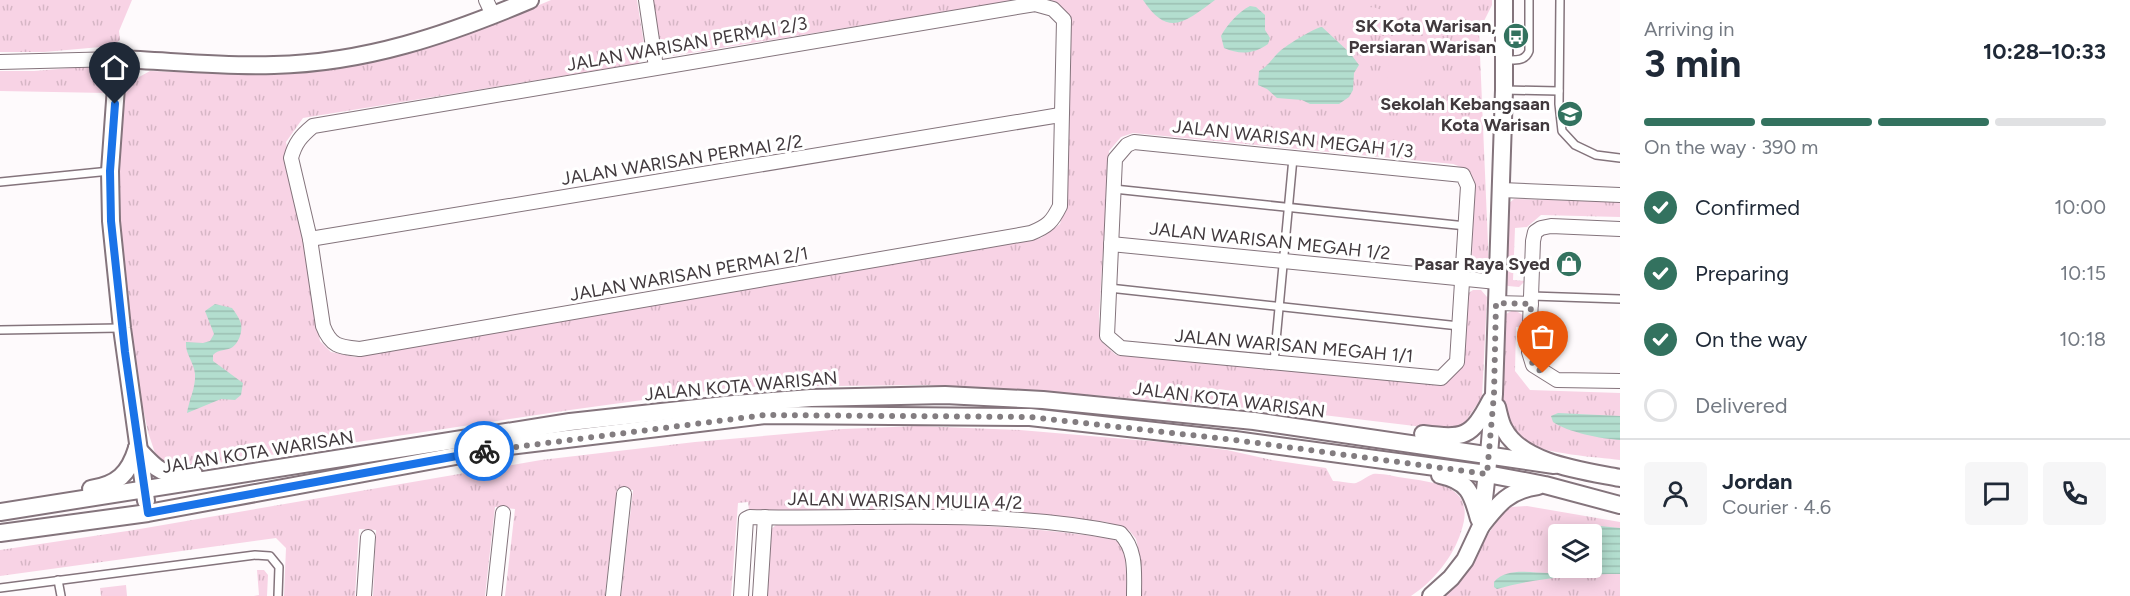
<!DOCTYPE html>
<meta charset="utf-8">
<style>
:root{--surface:#fff;--page:#f6f6f7;--text:#1f2937;--muted:#747a83;--line:#e0e1e3;--accent:#33725f}
body{margin:0;font-family:Figtree,sans-serif;background:var(--page);color:var(--text);height:100vh;display:flex;flex-direction:column;font-size:22px;white-space:nowrap}
*{box-sizing:border-box;margin:0}
p{font-size:20px;color:var(--muted)}
.icon{flex:none;width:33px;height:33px;fill:none;stroke:currentColor;stroke-width:2;stroke-linecap:round;stroke-linejoin:round}
.map{position:relative;flex:1;overflow:hidden}
.drawer{display:flex;flex-direction:column;background:var(--surface);width:510px}
.drawer>*{flex:none}
.tools{position:absolute;left:1548px;top:524px;display:grid;gap:12px}
.tools a{display:grid;place-items:center;width:54px;height:54px;border-radius:6px;background:var(--surface);box-shadow:0 3px 15px #0003;font-size:30px}
.pin{position:absolute;display:grid;place-items:center;width:51px;height:51px;color:#fff;margin:-62px -26px;border-radius:50% 50% 50% 0;rotate:-45deg;box-shadow:0 0 6px #0007}
.pin .icon{rotate:45deg}
.courier{position:absolute;display:grid;place-items:center;width:60px;height:60px;margin:-30px;border:4px solid #1a73e8;border-radius:50%;background:#fff;color:#222;box-shadow:0 2px 8px #0007}
.headline em{font-style:normal;font-weight:700}
.headline div{display:flex;flex-direction:column-reverse}
.headline{display:flex;align-items:center;justify-content:space-between;height:102px;padding:0 24px}
h1{font-size:39px;font-weight:700;line-height:45px}
.bar{display:grid;grid-template-columns:repeat(4,1fr);gap:9px 6px;align-content:center;height:72px;padding:0 24px}
.bar i{height:8px;border-radius:4px;background:var(--line)}
.bar .on{background:var(--accent)}
.bar p{grid-column:span 4}
.line{display:flex;align-items:center;gap:15px;padding:0 24px;border-top:2px solid var(--line)}
.line div{flex:1}
.round{display:grid;place-items:center;flex:none;width:63px;height:63px;border-radius:6px;background:var(--page)}
ol{padding:0 24px;list-style:none}
li{display:flex;align-items:center;gap:18px;height:66px}
li p{margin-inline-start:auto}
li .icon{padding:6px;border-radius:50%;background:var(--accent);color:#fff;stroke-width:4}
li:last-child{color:var(--muted)}
li i{width:33px;height:33px;border:3px solid var(--line);border-radius:50%}
main{display:flex;flex:1;min-height:0}
.map>svg:first-child{display:block}
.grass{fill:url(#grass-tufts);fill-rule:evenodd}
.park{fill:url(#park-crowns)}
.pitch{fill:#f8d3e5}
.water{fill:url(#water-rules)}
.lines{fill:none;stroke-linecap:round;stroke-linejoin:round}
.service-casing{stroke:#84747c;stroke-width:10}
.minor-casing{stroke:#84747c;stroke-width:16}
.tertiary-casing{stroke:#84747c;stroke-width:20}
.service{stroke:#fff;stroke-width:7}
.minor{stroke:#fff;stroke-width:14}
.tertiary{stroke:#fff;stroke-width:16}
.done{stroke:#837d80;stroke-width:6;stroke-dasharray:0 10.8}
.route{stroke:#1a73e8;stroke-width:8}
.labels{text-anchor:middle;stroke-width:6;stroke-linejoin:round;paint-order:stroke}
.poi-label{font-size:18px;font-weight:bold;fill:#41393d;stroke:#fff;text-anchor:end}
.street-label{font-size:18px;fill:#41393d;stroke:#fff}
</style>
<main>
<div class="map">
<svg width="1620" height="596" viewBox="0 0 1620 596">
<defs>
<pattern id="grass-tufts" width="24" height="20" patternUnits="userSpaceOnUse" patternTransform="scale(1.5)"><rect width="24" height="20" fill="#f8d3e5"/><path d="M3 7l-1-3M5 7V3M7 7l1-3M15 17l-1-3M17 17v-4M19 17l1-3" fill="none" stroke="#d6b6c5"/></pattern>
<pattern id="park-crowns" width="20" height="18" patternUnits="userSpaceOnUse" patternTransform="scale(1.5)"><rect width="20" height="18" fill="#f8d3e5"/><path d="M2 6a3 3 0 1 1 6 0M12 15a3 3 0 1 1 6 0" fill="none" stroke="#d6b6c5"/></pattern>
<pattern id="water-rules" width="6" height="5" patternUnits="userSpaceOnUse" patternTransform="scale(1.5)"><rect width="6" height="5" fill="#b3decf"/><path d="M0 2.5h6" fill="none" stroke="#9bbfb3"/></pattern>
</defs>
<rect width="100%" height="100%" fill="#fefafc"/>
<g class="grass">
<path d="M0,0h132l-13,31 1,9 -8,6 -68,6h-44z"/>
<path d="M551,0h86l8,50 -1,7 -7,7 -334,54 -17,24 34,199 11,11 24,5 686,-119 19,-14 5,-18 5,-191 -19,-15h441v5l-13,26 10,237 -5,3 -8,-1 -4,-4 1,-87 -7,-10 -13,-5 -320,-31 -12,4 -12,14 -10,166 2,24 15,14 326,29 19,-19 6,-71 6,-4h8l6,7 -5,100 -20,30 -14,3 -150,-18 -258,-21 -114,-6 -189,2 -167,23 -393,59 -12,-4 -10,-12 -7,-21 -16,-76 -17,-127 6,-133 9,-14 20,-11 124,4 49,-6 69,-12 112,-37z"/>
<path d="M652,0h365l-345,56 -9,-3 -5,-10z"/>
<path d="M84,67c17,3 23,9 23,26l-107,-2v-20h34z"/>
<path d="M1514,199l106,3v15l-79,-2 -14,12 -12,1 -2,52 12,1 -6,6 -11,-1 -4,-3 4,-79z"/>
<path d="M1513,310c10,3 13,8 13,17h-10l-1,44 15,19 90,3v67c-24,-3 -75,-6 -95,-18 -33,-20 -22,-88 -21,-122l2,-6z"/>
<path d="M918,426l102,4 141,12 66,8 45,10 54,8 7,13c7,0 17,3 23,2 6,-2 11,-7 17,-9 9,-1 23,3 32,4 33,5 72,8 56,54 -8,25 -27,49 -50,64h-272v-44l-3,-13 -7,-9 -23,-8 -109,-11 -248,-1 -1,-8 -10,1 -7,93h-110l12,-106 -16,-1 -12,107h-100l10,-87 -20,-2 -10,89h-112l3,-66 -17,-1 -4,67h-71l2,-48 -10,-10 -276,38v-26l134,-20 407,-70 154,-18 148,-13z"/>
<path d="M1527,506l93,16v74h-178l16,-17 45,-67 8,-5zM1558,534h34v33h-34z"/>
<path d="M782,524c111,0 222,-3 331,15l9,5 3,8 2,44h-361l4,-66 6,-5z"/>
<path d="M257,570h7l4,5 -1,21h-13l5,-1z"/>
<path d="M126,585l1,11h-26l-1,-8z"/>
</g>
<path class="park" d="M1373,7l18,6 29,-3 7,6 -1,19c-3,2 -5,5 -8,6 -17,7 -64,-9 -51,-33z"/>
<path class="pitch" d="M1389,56l33,2 -3,54 -33,-2z"/>
<g class="water">
<path d="M1143,0h72c-29,21 -46,39 -72,0z"/>
<path d="M1250,6l6,1 9,8v15l5,8 -2,6c-14,10 -28,11 -44,4l-3,-12c6,-11 17,-24 29,-30z"/>
<path d="M1322,27l28,26 9,12 -5,8 -1,17 -4,7 -10,7h-29l-8,-4 -25,-2 -10,-9 -9,-4 1,-14c9,-4 13,-13 21,-20 7,-6 34,-23 42,-24z"/>
<path d="M215,304l17,4c3,4 6,8 8,13 4,8 -1,23 -9,27 -7,3 -12,1 -18,7v6l30,22 -2,12 -6,5 -14,-1 -34,14c2,-13 9,-26 8,-39 -1,-12 -10,-20 -9,-32l17,1 7,-2 4,-7 -9,-23z"/>
<path d="M1558,413l62,3v24c-18,-1 -53,-8 -67,-18l-2,-6z"/>
<path d="M1590,525l30,3v46c-40,0 -84,4 -123,15l-3,-2v-5c13,-15 37,-9 54,-9l6,-1 4,-6 34,1v-33h-27l3,-5z"/>
</g>
<g class="lines">
<g class="service-casing">
<g id="service">
<path d="M1560,0l-1,104 3,27 13,14 21,10 24,3"/>
<path d="M1504,60c10,0 21,2 25,-9v-51"/>
<path d="M1504,90l55,1"/>
<path d="M0,182l110,-11"/>
<path d="M1114,189l352,37"/>
<path d="M1109,288l350,38"/>
<path d="M1532,296l88,3"/>
<path d="M0,330l120,-2"/>
<path d="M1274,362l19,-204"/>
<path d="M58,580l3,16"/>
<path d="M0,588l255,-33 15,1 9,11 -1,29"/>
</g>
</g>
<g class="minor-casing">
<g id="minor">
<path d="M486,0l7,15"/>
<path d="M646,0l10,67"/>
<path d="M1035,4l18,5 11,11 -4,186c-8,16 -12,20 -29,27l-671,116c-20,-2 -29,-2 -37,-23l-13,-87 -19,-81c4,-15 10,-22 22,-32z"/>
<path d="M0,62l118,-3"/>
<path d="M1134,142l329,33 5,11 -11,176 -16,16 -320,-30 -14,-12 8,-177 12,-14z"/>
<path d="M1501,190l119,5"/>
<path d="M1620,229l-69,-3 -10,2 -6,4 -2,9 -4,111 4,13 24,15 63,1"/>
<path d="M310,239l750,-124"/>
<path d="M1111,244l386,38"/>
<path d="M1496,303l35,1"/>
<path d="M364,596l4,-59"/>
<path d="M494,596l9,-83"/>
<path d="M613,596l11,-102"/>
<path d="M741,596l5,-77 4,-2c123,3 248,-9 370,16 17,17 14,40 14,63"/>
<path d="M760,596l5,-79"/>
</g>
</g>
<g class="tertiary-casing">
<g id="tertiary">
<path d="M1497,407c2,7 3,15 7,22 18,35 81,42 116,49"/>
<path d="M1423,434c41,5 48,4 68,-34"/>
<path d="M137,448c21,23 24,28 57,26"/>
<path d="M1440,475c28,6 32,18 39,44"/>
<path d="M91,489c26,-4 38,-15 46,-41"/>
<path d="M146,501l-24,-173 -11,-107 -1,-50 8,-112c52,2 105,8 156,6 91,-2 173,-30 256,-65"/>
<path d="M0,512l570,-90 164,-18 77,-6 134,-3 98,5 211,21 300,44"/>
<path d="M1481,526c17,-22 28,-36 57,-40"/>
<path d="M0,533l148,-20 361,-67 256,-31 265,2 205,23 252,34 58,11 75,20"/>
<path d="M1431,596l20,-18 14,-18 16,-34 8,-72 5,-60 10,-304v-90"/>
</g>
</g>
<use href="#service" class="service"/>
<use href="#minor" class="minor"/>
<use href="#tertiary" class="tertiary"/>
</g>
<g class="lines">
<path class="done" d="M484,451l281,-36 265,2 205,23 252,34 7,-80 2,-91 35,1 -2,48 4,13 10,8"/>
<path class="route" d="M115,104l-5,67 1,50 14,131 23,161 336,-62"/>
</g>
<defs>
<g id="bus-disc" transform="scale(1.35)"><circle r="9.5" fill="#33725f" stroke="#fff"/><path d="M-5-6H5V4H4V6H2V4H-2V6H-4V4H-5ZM-3.5-4V0h7V-4ZM-3.5 1.2v1.5H-2V1.2ZM2 1.2v1.5H3.5V1.2Z" fill="#fff"/></g>
<g id="school-disc" transform="scale(1.35)"><circle r="9.5" fill="#33725f" stroke="#fff"/><path d="M0-5L7-2L0 1L-7-2ZM-4 1L0 2.5L4 1V4Q0 6-4 4Z" fill="#fff"/></g>
<g id="shop-disc" transform="scale(1.35)"><circle r="9.5" fill="#33725f" stroke="#fff"/><path d="M-5-2.5h2.3a2.7 3.5 0 0 1 5.4 0H5L5.5 6h-11ZM-1.5-2.5h3a1.5 2.3 0 0 0-3 0Z" fill="#fff"/></g>
</defs>
<g fill-rule="evenodd">
<use href="#bus-disc" x="1516" y="36"/>
<use href="#school-disc" x="1570" y="114"/>
<use href="#shop-disc" x="1569" y="264"/>
</g>
<g class="labels">
<g class="poi-label">
<text x="1496" y="32">SK Kota Warisan,<tspan x="1496" dy="21">Persiaran Warisan</tspan></text>
<text x="1550" y="110">Sekolah Kebangsaan<tspan x="1550" dy="21">Kota Warisan</tspan></text>
<text x="1550" y="270">Pasar Raya Syed</text>
</g>
<g class="street-label">
<text transform="translate(687 44) rotate(-10)" y="6">JALAN WARISAN PERMAI 2/3</text>
<text transform="translate(1293 139) rotate(6)" y="6">JALAN WARISAN MEGAH 1/3</text>
<text transform="translate(682 160) rotate(-9)" y="6">JALAN WARISAN PERMAI 2/2</text>
<text transform="translate(1270 241) rotate(6)" y="6">JALAN WARISAN MEGAH 1/2</text>
<text transform="translate(689 274) rotate(-10)" y="6">JALAN WARISAN PERMAI 2/1</text>
<text transform="translate(1294 346) rotate(5)" y="6">JALAN WARISAN MEGAH 1/1</text>
<text transform="translate(741 386) rotate(-5)" y="6">JALAN KOTA WARISAN</text>
<text transform="translate(1229 400) rotate(7)" y="6">JALAN KOTA WARISAN</text>
<text transform="translate(258 452) rotate(-9)" y="6">JALAN KOTA WARISAN</text>
<text transform="translate(905 501) rotate(1)" y="6">JALAN WARISAN MULIA 4/2</text>
</g>
</g>
</svg>
<div class="tools">
<a><svg class="icon" aria-label="layers" viewBox="0 0 24 24"><path d="M12 4l9 5-9 5-9-5zM3 14l9 5 9-5"/></svg></a>
</div>
<div class="pin" style="left:1543px;top:373px;background:#ea580c"><svg class="icon" aria-label="bag" viewBox="0 0 24 24"><path d="M5 8h14l-1 12H6zM9 8a3 3 0 0 1 6 0"/></svg></div>
<div class="pin" style="left:115px;top:104px;background:#1f2937"><svg class="icon" aria-label="home" viewBox="0 0 24 24"><path d="M3 11l9-7 9 7M6 9v11h12V9"/></svg></div>
<div class="courier" style="left:484px;top:451px"><svg class="icon" aria-label="bike" viewBox="0 0 24 24"><circle cx="6" cy="16" r="4"/><circle cx="18" cy="16" r="4"/><path d="M6 16l4-8h5l3 8M10 8l3 8H6M13 5h3"/></svg></div>
</div>
<section class="drawer">
<div class="headline"><div><h1>3 min</h1><p>Arriving in</p></div><em>10:28–10:33</em></div>
<div class="bar"><i class="on"></i><i class="on"></i><i class="on"></i><i></i><p>On the way · 390 m</p></div>
<ol>
<li><svg class="icon" aria-label="check" viewBox="0 0 24 24"><path d="M5 12l5 5 9-10"/></svg>Confirmed<p>10:00</p></li>
<li><svg class="icon" aria-label="check" viewBox="0 0 24 24"><path d="M5 12l5 5 9-10"/></svg>Preparing<p>10:15</p></li>
<li><svg class="icon" aria-label="check" viewBox="0 0 24 24"><path d="M5 12l5 5 9-10"/></svg>On the way<p>10:18</p></li>
<li><i></i>Delivered</li>
</ol>
<div class="line" style="height:108px"><a class="round"><svg class="icon" aria-label="person" viewBox="0 0 24 24"><circle cx="12" cy="8" r="4"/><path d="M4 21q1-7 8-7t8 7"/></svg></a><div><b>Jordan</b><p>Courier · 4.6</p></div><a class="round"><svg class="icon" aria-label="chat" viewBox="0 0 24 24"><path d="M4 5h16v11H9l-5 4z"/></svg></a><a class="round"><svg class="icon" aria-label="phone" viewBox="0 0 24 24"><path d="M5 4h4l2 5-3 2q2 4 5 5l2-3 5 2v4C11 20 4 13 5 4z"/></svg></a></div>
</section>
</main>
